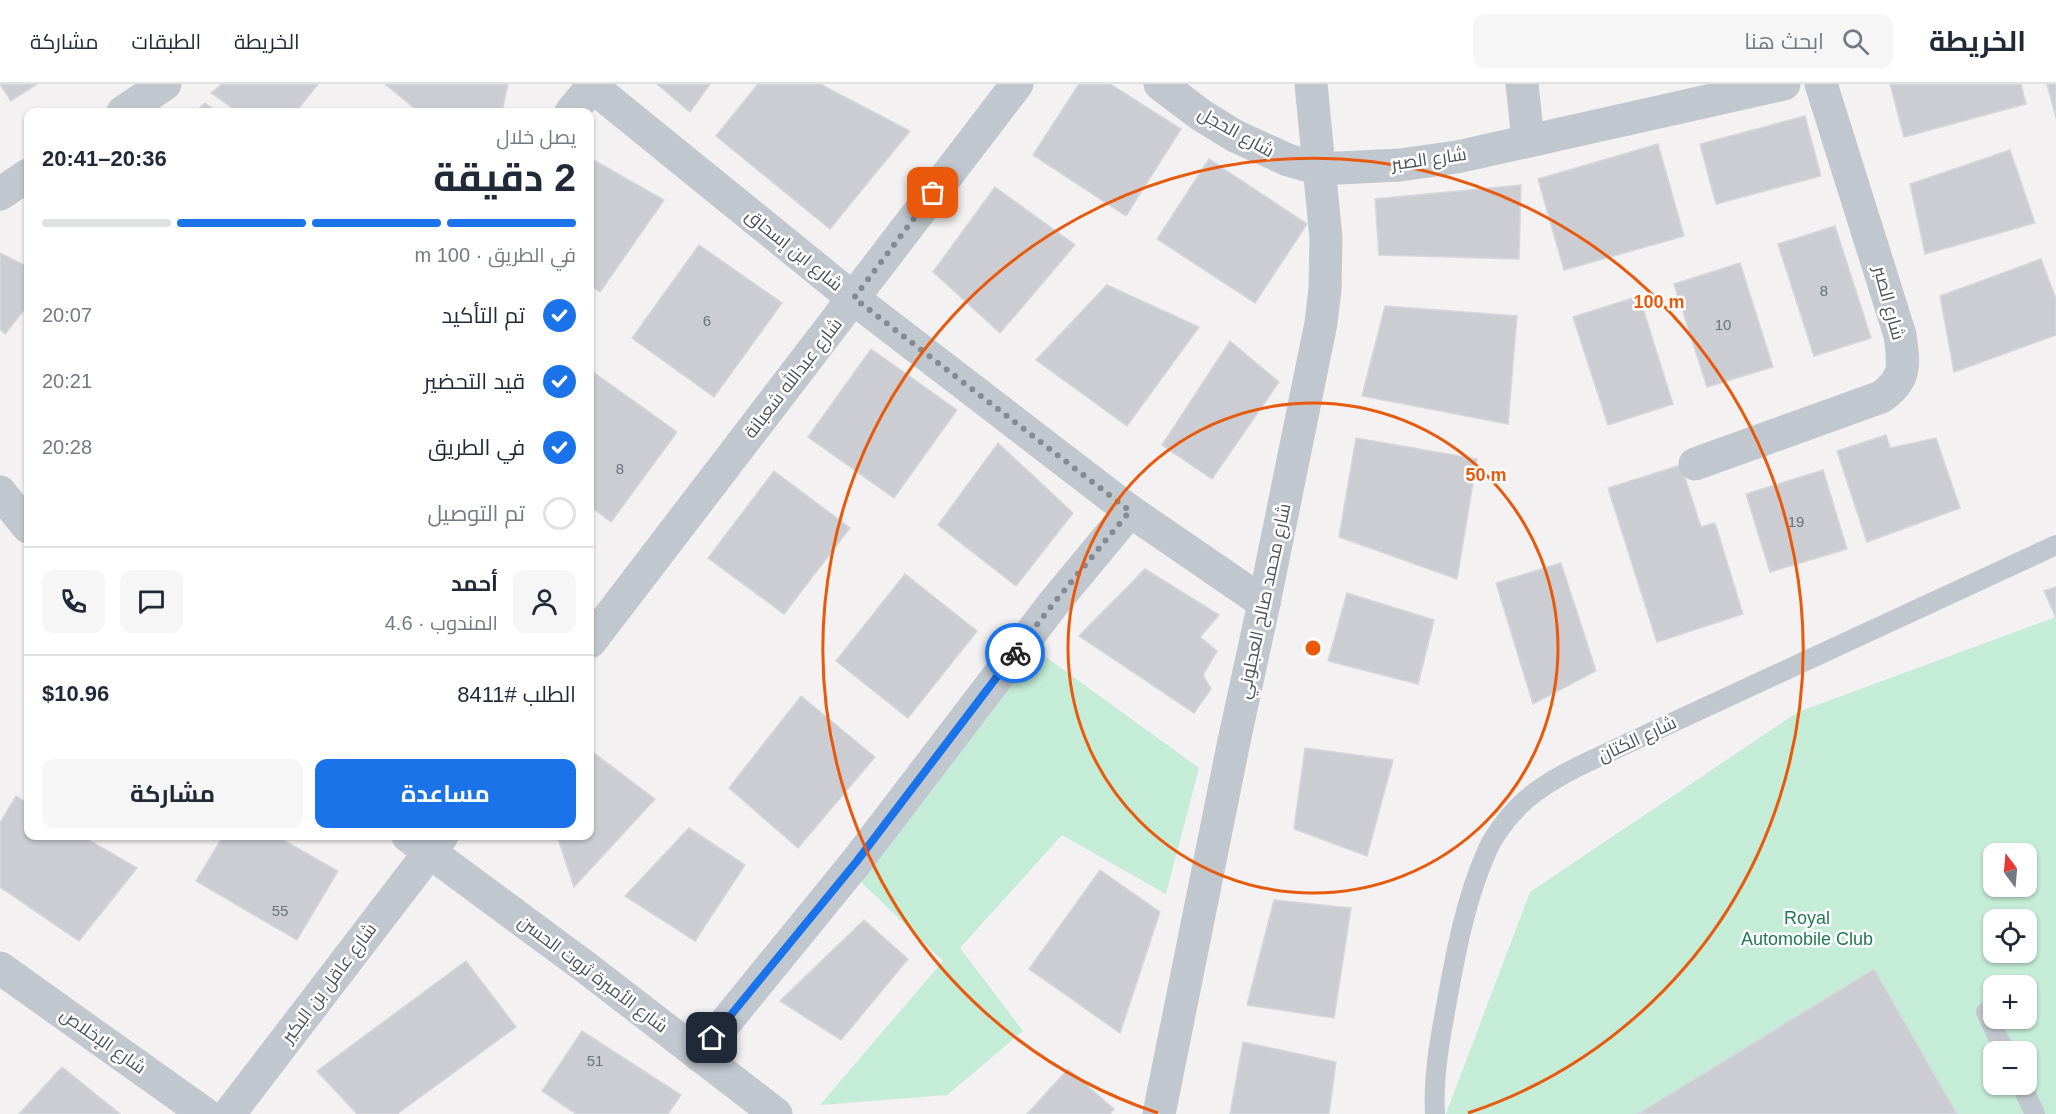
<!DOCTYPE html>
<html lang="ar">
<meta charset="utf-8">
<style>
:root{--surface:#fff;--page:#f6f6f7;--text:#1f2937;--muted:#747a83;--line:#e0e1e3;--accent:#1a73e8}
body{margin:0;font-family:Arial,Cairo,sans-serif;background:var(--page);color:var(--text);direction:rtl;height:100vh;display:flex;flex-direction:column;font-size:22px;white-space:nowrap}
*{box-sizing:border-box;margin:0}
p{font-size:20px;color:var(--muted)}
.icon{flex:none;width:33px;height:33px;fill:none;stroke:currentColor;stroke-width:2;stroke-linecap:round;stroke-linejoin:round}
.map{position:relative;flex:1;overflow:hidden;direction:ltr}
.side{position:absolute;left:24px;top:24px;width:570px;height:732px;display:flex;flex-direction:column;background:var(--surface);border-radius:12px;box-shadow:0 2px 4px #0004;direction:rtl}
.side>*{flex:none}
.needle{width:39px;rotate:344deg}
.controls{position:absolute;left:1983px;top:759px;display:grid;gap:12px}
.controls a{display:grid;place-items:center;width:54px;height:54px;border-radius:12px;background:var(--surface);box-shadow:0 2px 4px #0004;font-size:30px}
.pin{position:absolute;display:grid;place-items:center;width:51px;height:51px;color:#fff;margin:-26px;border-radius:12px;box-shadow:0 3px 9px #0006}
.courier{position:absolute;display:grid;place-items:center;width:60px;height:60px;margin:-30px;border:4px solid #1a73e8;border-radius:50%;background:#fff;color:#222;box-shadow:0 2px 8px #0007}
.head em{font-style:normal;font-weight:700}
.head div{display:flex;flex-direction:column-reverse}
.head{display:flex;align-items:center;justify-content:space-between;height:102px;padding:0 18px}
h1{font-size:39px;font-weight:700;line-height:45px}
.bar{display:grid;grid-template-columns:repeat(4,1fr);gap:9px 6px;align-content:center;height:72px;padding:0 18px}
.bar i{height:8px;border-radius:4px;background:var(--line)}
.bar .current{background:var(--accent)}
.bar p{grid-column:span 4}
.line{display:flex;align-items:center;gap:15px;padding:0 18px;border-top:2px solid var(--line)}
.line div{flex:1}
.round{display:grid;place-items:center;flex:none;width:63px;height:63px;border-radius:12px;background:var(--page)}
ol{padding:0 18px;list-style:none}
li{display:flex;align-items:center;gap:18px;height:66px}
li p{margin-inline-start:auto}
li .icon{padding:6px;border-radius:50%;background:var(--accent);color:#fff;stroke-width:4}
li:last-child{color:var(--muted)}
li i{width:33px;height:33px;border:3px solid var(--line);border-radius:50%}
.cta{display:flex;gap:12px;margin-top:auto;padding:12px 18px}
.cta a{flex:1;height:69px;border-radius:12px;background:var(--accent);color:#fff;font-size:24px;font-weight:700;line-height:69px;text-align:center}
.cta a+a{background:var(--page);color:var(--text)}
header{display:flex;align-items:center;gap:36px;box-sizing:border-box;height:84px;padding:0 30px;background:var(--surface);border-bottom:2px solid var(--line)}
header strong{font-size:28px}
nav{display:flex;gap:33px;margin-inline-start:auto;font-size:21px}
.search{width:420px;height:54px;background:var(--page);display:flex;align-items:center;gap:15px;box-sizing:border-box;padding:0 21px;border-radius:12px;color:var(--muted);font-size:22px}
.map>svg:first-child{display:block}
.green{fill:#c4ecd6;fill-rule:evenodd}
.building{fill:#cbcdd3;stroke:#d5d7dc;stroke-width:1.5}
.lines{fill:none;stroke-linecap:round;stroke-linejoin:round}
.service{stroke:#c0c7ce;stroke-width:20}
.minor{stroke:#c0c7ce;stroke-width:33}
.tertiary{stroke:#c0c7ce;stroke-width:33}
.done{stroke:#858a91;stroke-width:6;stroke-dasharray:0 10.8}
.route{stroke:#1a73e8;stroke-width:8}
.ring{fill:none;stroke:#e8590c;stroke-width:3}
.labels{text-anchor:middle;stroke-width:5;stroke-linejoin:round;paint-order:stroke}
.number-label{font-size:15px;fill:#6a727a}
.street-label{font-size:18px;fill:#4a535d;stroke:#fff}
.park-label{font-size:18px;fill:#1f7a52;stroke:#fff}
.centre{fill:#e8590c;stroke:#fff;stroke-width:3}
.ring-label{font-size:18px;text-anchor:middle;font-weight:bold;fill:#e8590c;stroke:#fff;stroke-width:5;stroke-linejoin:round;paint-order:stroke}
</style>
<header>
<strong>الخريطة</strong>
<div class="search"><svg class="icon" aria-label="search" viewBox="0 0 24 24"><circle cx="10" cy="10" r="6"/><path d="M15 15l6 6"/></svg>ابحث هنا</div>
<nav><a>الخريطة</a><a>الطبقات</a><a>مشاركة</a></nav>
</header>
<div class="map">
<svg width="2056" height="1030" viewBox="0 0 2056 1030">
<rect width="100%" height="100%" fill="#f3f1f1"/>
<g class="green">
<path d="M2056,533v497h-610l84,-222 268,-180zM1994,770h32v32h-32zM1994,836h32v32h-32zM1994,902h32v32h-32zM1994,968h32v32h-32z"/>
<path d="M1032,563l167,121 -33,126 -104,-59 -102,113 63,83 -76,64 -127,10 123,-144 -85,-82z"/>
</g>
<g class="building">
<path d="M0,0h37l-26,17z"/>
<path d="M222,0h96l-22,28h-58l-27,-19z"/>
<path d="M385,0h123l-6,28h-83z"/>
<path d="M657,0h53l-20,28z"/>
<path d="M758,0h62l90,47 -80,98 -114,-93z"/>
<path d="M1079,0h31l71,45 -55,87 -93,-61z"/>
<path d="M1890,0h131l5,20 -122,33z"/>
<path d="M2047,0h9v34z"/>
<path d="M205,19l13,9h-23z"/>
<path d="M1805,32l16,60 -105,28 -16,-60z"/>
<path d="M1658,60l26,92 -120,34 -26,-91z"/>
<path d="M2010,66l25,73 -110,31 -15,-70z"/>
<path d="M590,74l74,42 -64,92 -10,-7z"/>
<path d="M1209,75l98,65 -52,79 -98,-64z"/>
<path d="M1521,101l-2,74 -140,-4 -4,-56z"/>
<path d="M995,103l80,58 -75,88 -67,-61z"/>
<path d="M1835,142l36,112 -57,18 -36,-112z"/>
<path d="M699,161l83,58 -68,94 -82,-59z"/>
<path d="M0,169l28,14v38l-23,29 -5,-5z"/>
<path d="M2041,175l15,40v36l-102,37 -14,-76z"/>
<path d="M1740,179l33,104 -66,20 -33,-103z"/>
<path d="M1107,201l92,42 -72,99 -91,-66z"/>
<path d="M1639,212l34,108 -65,21 -35,-108z"/>
<path d="M1385,222l132,10 -9,108 -146,-28z"/>
<path d="M1230,257l49,41 -67,97 -50,-34z"/>
<path d="M871,265l86,61 -63,88 -86,-61z"/>
<path d="M593,288l84,60 -66,90 -21,-16v-129z"/>
<path d="M1886,351l4,13 46,-10 24,70 -93,34 -30,-91z"/>
<path d="M1356,354l121,21 -20,120 -118,-42z"/>
<path d="M998,359l75,70 -57,73 -78,-61z"/>
<path d="M1681,381l20,62 14,-4 28,91 -86,28 -49,-154z"/>
<path d="M1823,386l24,79 -77,23 -24,-78z"/>
<path d="M774,387l76,57 -66,86 -76,-56z"/>
<path d="M1561,479l35,108 -63,33 -37,-121z"/>
<path d="M1145,485l74,46 -19,22 17,14 -14,24 8,14 -17,24 -115,-77z"/>
<path d="M905,490l72,57 -69,87 -72,-57z"/>
<path d="M2056,503v31l-12,-27z"/>
<path d="M1347,509l87,27 -16,64 -90,-23z"/>
<path d="M801,612l74,61 -77,91 -69,-60z"/>
<path d="M1305,664l88,12 -26,96 -73,-27z"/>
<path d="M590,666l65,49 -81,88 -17,-51h33z"/>
<path d="M16,712l12,8v32h54l55,32 -58,73 -79,-54v-64z"/>
<path d="M689,744l56,37 -50,76 -70,-45z"/>
<path d="M223,752h53l62,35 -41,69 -101,-59z"/>
<path d="M1100,786l60,42 -40,121 -91,-64z"/>
<path d="M1274,816l77,8 -17,110 -87,-13z"/>
<path d="M864,836l44,39 -67,81 -61,-39z"/>
<path d="M466,877l50,66 -119,87h-40l-40,-43z"/>
<path d="M1874,885l83,145h-319z"/>
<path d="M582,947l99,64 -13,19h-92l-34,-23z"/>
<path d="M1243,958l93,20 -7,52h-99z"/>
<path d="M62,983l58,47h-101z"/>
<path d="M1068,985l46,40 -4,5h-83z"/>
</g>
<g class="lines">
<g class="service">
<path d="M1986,928l19,40"/>
<path d="M2021,1000l14,30"/>
<path d="M1435,1030c-2,-39 5,-75 12,-113 9,-50 19,-103 40,-150 7,-17 19,-31 31,-44 29,-29 71,-45 106,-62l432,-200"/>
</g>
<g class="minor">
<path d="M589,0l265,215 276,212 134,92"/>
<path d="M1160,0l41,31 34,21 53,24 31,9 81,-4 57,-8 327,-73"/>
<path d="M1522,0l6,56"/>
<path d="M123,28l42,-28"/>
<path d="M571,28l21,-25"/>
<path d="M0,110l28,-19"/>
<path d="M1695,380l186,-67c26,-18 23,-33 19,-62l-79,-251"/>
<path d="M590,558l427,-558"/>
<path d="M0,884l205,146"/>
<path d="M699,971l158,-194 196,-257 77,-93"/>
<path d="M229,1030l213,-278"/>
<path d="M1159,1030l75,-373 30,-138 57,-280 4,-34 1,-51 -15,-154"/>
</g>
<g class="tertiary">
<path d="M0,408l28,35"/>
<path d="M408,752l180,133 188,145"/>
</g>
</g>
<g class="lines">
<path class="done" d="M933,109l-79,105 276,213 -77,93 -38,49"/>
<path class="route" d="M712,954l145,-177 158,-208"/>
</g>
<g class="ring">
<circle cx="1313" cy="564" r="245"/>
<path d="M1158 1029A490 490 0 1 1 1468 1029"/>
</g>
<g class="labels">
<g class="number-label">
<text x="1824" y="212">8</text>
<text x="707" y="242">6</text>
<text x="1723" y="246">10</text>
<text x="620" y="390">8</text>
<text x="1796" y="443">19</text>
<text x="280" y="832">55</text>
<text x="595" y="982">51</text>
</g>
<g class="street-label">
<text transform="translate(1236 48) rotate(29)" y="6">شارع الحجل</text>
<text transform="translate(1429 75) rotate(-8)" y="6">شارع الصبر</text>
<text transform="translate(794 166) rotate(39)" y="6">شارع ابن إسحاق</text>
<text transform="translate(1889 219) rotate(75)" y="6">شارع الصبر</text>
<text transform="translate(793 294) rotate(-52)" y="6">شارع عبدالله شعبانة</text>
<text transform="translate(1264 517) rotate(-78)" y="6">شارع محمد صالح العجلوني</text>
<text transform="translate(1637 655) rotate(-25)" y="6">شارع الكتان</text>
<text transform="translate(593 890) rotate(37)" y="6">شارع الأميرة ثروت الحسن</text>
<text transform="translate(329 899) rotate(-53)" y="6">شارع عاقل بن البكير</text>
<text transform="translate(103 957) rotate(35)" y="6">شارع الإخلاص</text>
</g>
<g class="park-label">
<text x="1807" y="840">Royal<tspan x="1807" dy="21">Automobile Club</tspan></text>
</g>
</g>
<circle cx="1313" cy="564" r="9" class="centre"/>
<g class="ring-label">
<text x="1659" y="224">100 m</text>
<text x="1486" y="397">50 m</text>
</g>
</svg>
<div class="controls">
<a><svg class="needle" viewBox="-14 -14 28 28"><path d="M0-13l5 13h-10z" fill="#e53935"/><path d="M0 13l5-13h-10z" fill="#747a83"/></svg></a>
<a><svg class="icon" aria-label="locate" viewBox="0 0 24 24"><circle cx="12" cy="12" r="6"/><path d="M12 2v4M12 18v4M2 12h4M18 12h4"/></svg></a>
<a>+</a>
<a>−</a>
</div>
<div class="pin" style="left:933px;top:109px;background:#ea580c"><svg class="icon" aria-label="bag" viewBox="0 0 24 24"><path d="M5 8h14l-1 12H6zM9 8a3 3 0 0 1 6 0"/></svg></div>
<div class="pin" style="left:712px;top:954px;background:#1f2937"><svg class="icon" aria-label="home" viewBox="0 0 24 24"><path d="M3 11l9-7 9 7M6 9v11h12V9"/></svg></div>
<div class="courier" style="left:1015px;top:569px"><svg class="icon" aria-label="bike" viewBox="0 0 24 24"><circle cx="6" cy="16" r="4"/><circle cx="18" cy="16" r="4"/><path d="M6 16l4-8h5l3 8M10 8l3 8H6M13 5h3"/></svg></div>
<section class="side">
<div class="head"><div><h1>2 دقيقة</h1><p>يصل خلال</p></div><em>20:36–20:41</em></div>
<div class="bar"><i class="current"></i><i class="current"></i><i class="current"></i><i></i><p>في الطريق · 100 m</p></div>
<ol>
<li><svg class="icon" aria-label="check" viewBox="0 0 24 24"><path d="M5 12l5 5 9-10"/></svg>تم التأكيد<p>20:07</p></li>
<li><svg class="icon" aria-label="check" viewBox="0 0 24 24"><path d="M5 12l5 5 9-10"/></svg>قيد التحضير<p>20:21</p></li>
<li><svg class="icon" aria-label="check" viewBox="0 0 24 24"><path d="M5 12l5 5 9-10"/></svg>في الطريق<p>20:28</p></li>
<li><i></i>تم التوصيل</li>
</ol>
<div class="line" style="height:108px"><a class="round"><svg class="icon" aria-label="person" viewBox="0 0 24 24"><circle cx="12" cy="8" r="4"/><path d="M4 21q1-7 8-7t8 7"/></svg></a><div><b>أحمد</b><p>المندوب · 4.6</p></div><a class="round"><svg class="icon" aria-label="chat" viewBox="0 0 24 24"><path d="M4 5h16v11H9l-5 4z"/></svg></a><a class="round"><svg class="icon" aria-label="phone" viewBox="0 0 24 24"><path d="M5 4h4l2 5-3 2q2 4 5 5l2-3 5 2v4C11 20 4 13 5 4z"/></svg></a></div>
<div class="line" style="height:78px"><div>الطلب #8411</div><b>$10.96</b></div>
<div class="cta"><a>مساعدة</a><a>مشاركة</a></div>
</section>
</div>
